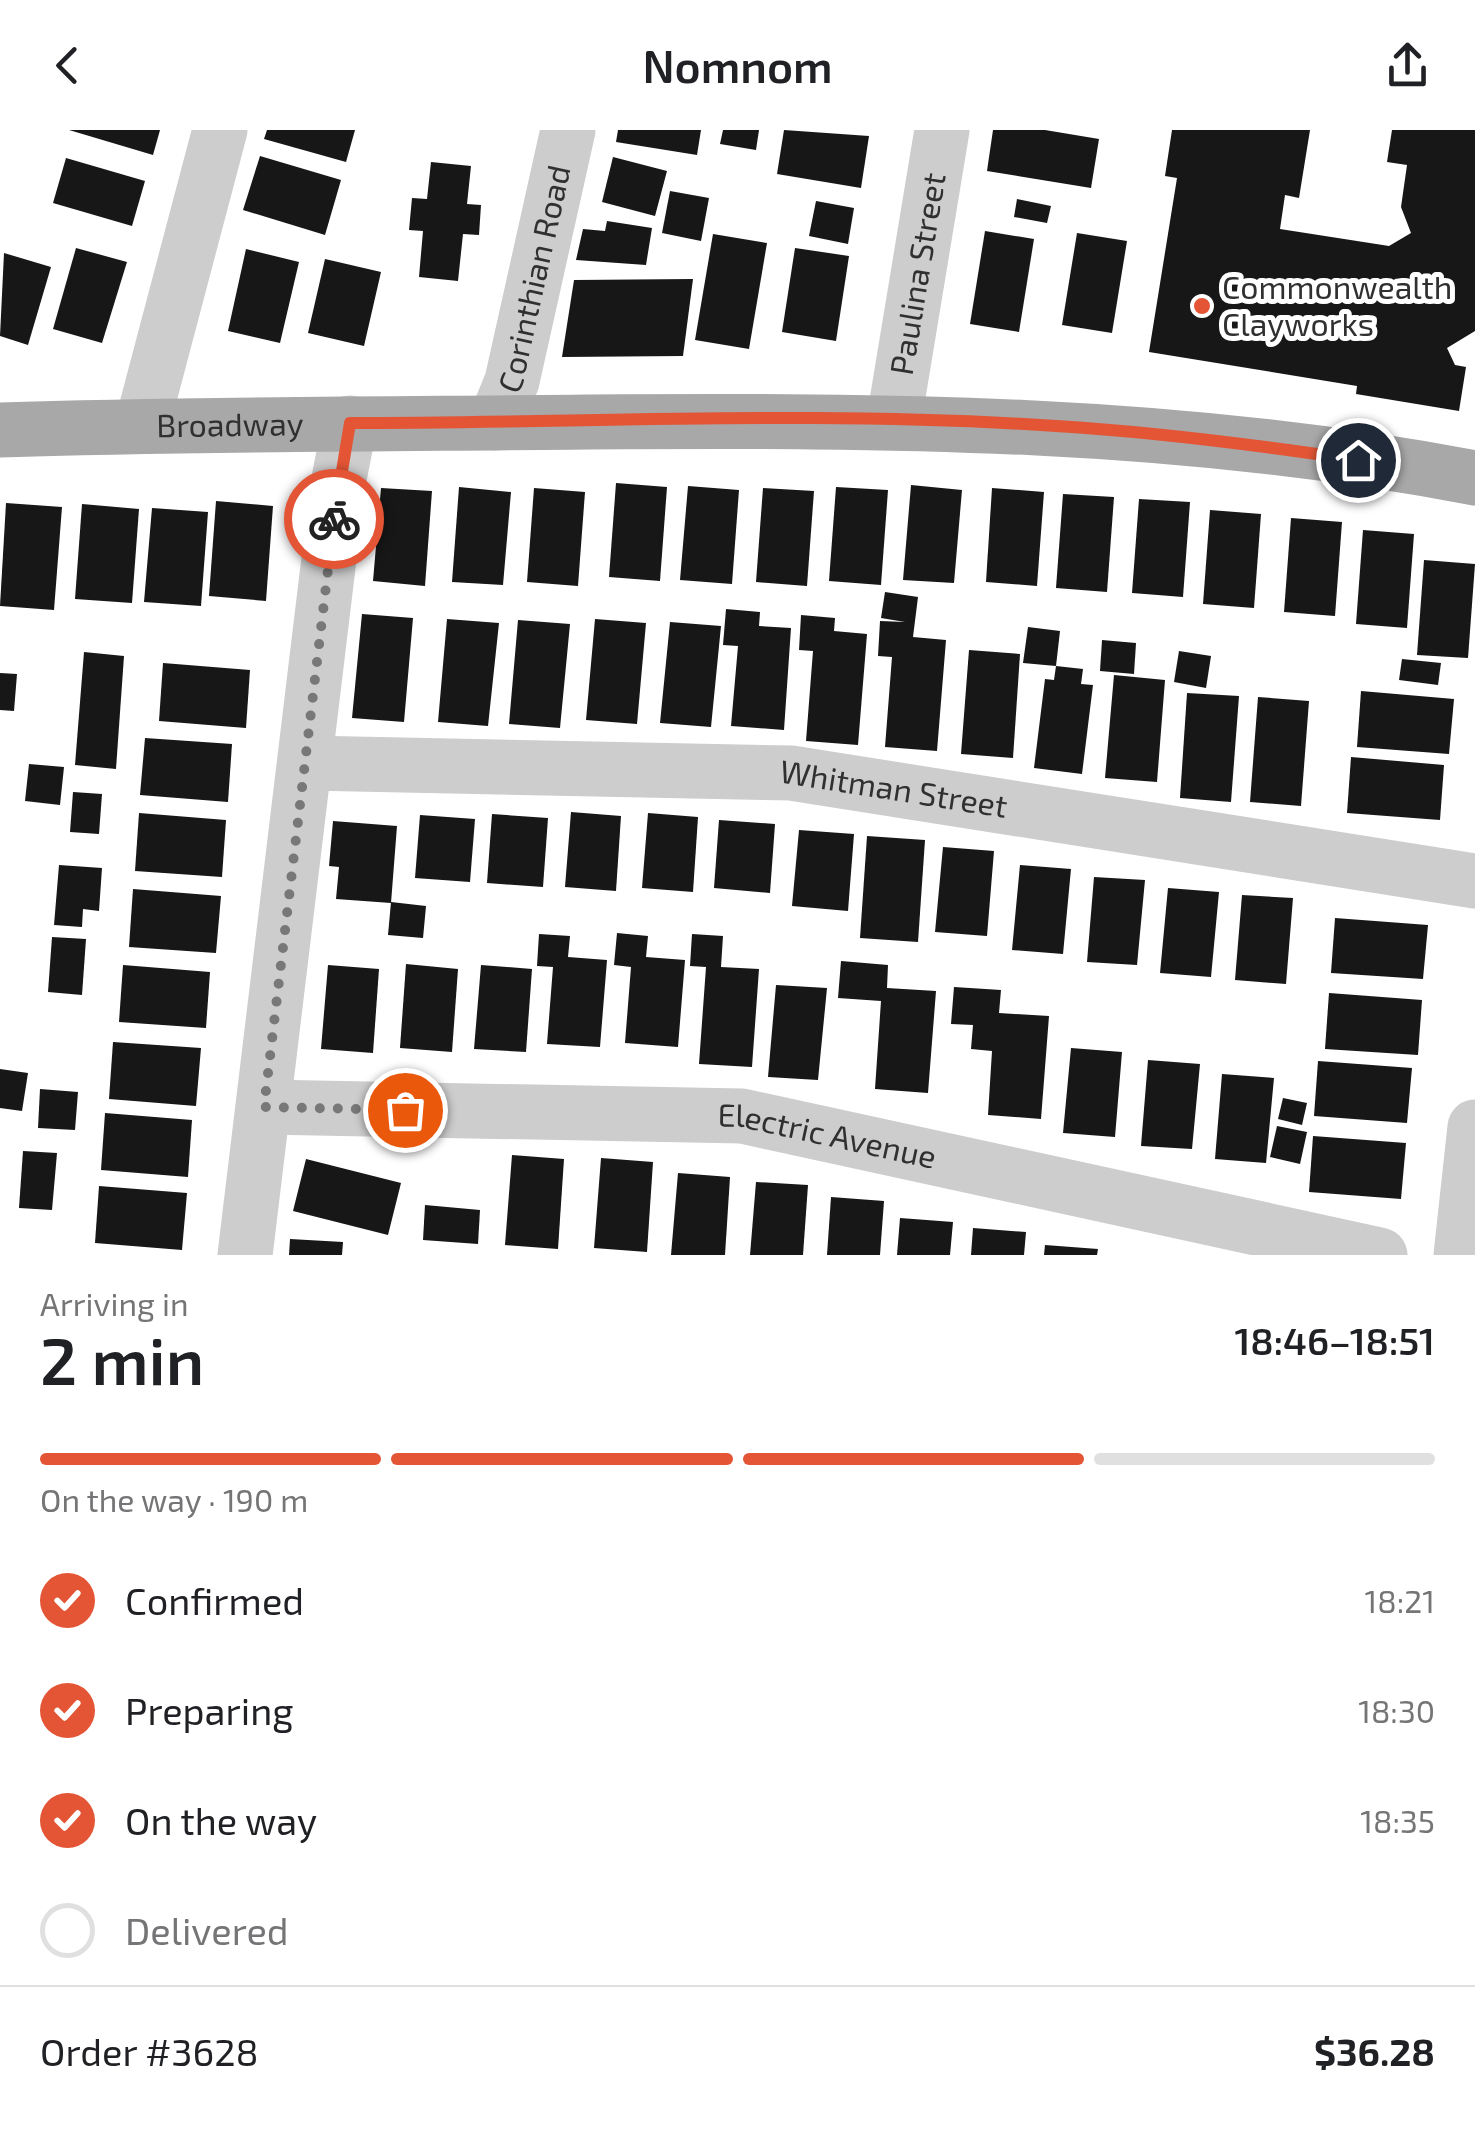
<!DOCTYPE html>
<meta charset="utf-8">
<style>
:root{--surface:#fff;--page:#f2f2f2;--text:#202124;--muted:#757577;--line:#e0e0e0;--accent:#e35535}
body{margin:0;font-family:"Exo 2",sans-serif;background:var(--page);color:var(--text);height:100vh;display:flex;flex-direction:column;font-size:38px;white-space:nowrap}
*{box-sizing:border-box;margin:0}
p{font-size:32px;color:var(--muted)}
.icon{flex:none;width:55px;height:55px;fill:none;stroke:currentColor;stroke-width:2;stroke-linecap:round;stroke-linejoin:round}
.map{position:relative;height:1125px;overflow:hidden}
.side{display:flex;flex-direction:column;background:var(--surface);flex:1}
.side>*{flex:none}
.pin{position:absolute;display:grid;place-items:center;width:85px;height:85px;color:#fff;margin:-42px;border:5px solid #fff;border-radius:50%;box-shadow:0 2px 10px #0007}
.courier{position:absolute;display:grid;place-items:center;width:100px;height:100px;margin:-50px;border:8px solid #e35535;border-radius:50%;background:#fff;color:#222;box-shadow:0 2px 12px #0007}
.overview em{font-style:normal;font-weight:600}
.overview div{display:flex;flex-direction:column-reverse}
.overview{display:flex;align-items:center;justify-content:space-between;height:170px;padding:0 40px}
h1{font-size:65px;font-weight:600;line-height:75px}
.bar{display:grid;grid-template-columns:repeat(4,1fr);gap:15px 10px;align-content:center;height:120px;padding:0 40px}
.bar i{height:12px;border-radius:8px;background:var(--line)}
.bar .active{background:var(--accent)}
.bar p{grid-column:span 4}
.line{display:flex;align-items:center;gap:25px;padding:0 40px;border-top:2px solid var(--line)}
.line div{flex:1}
ol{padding:0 40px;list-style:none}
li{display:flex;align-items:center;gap:30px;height:110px}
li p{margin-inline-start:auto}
li .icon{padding:10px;border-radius:50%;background:var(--accent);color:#fff;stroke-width:4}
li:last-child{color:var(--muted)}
li i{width:55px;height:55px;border:5px solid var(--line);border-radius:50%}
header{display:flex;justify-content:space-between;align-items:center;height:130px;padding:0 40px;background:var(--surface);font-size:45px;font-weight:600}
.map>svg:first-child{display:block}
.building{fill:#171717}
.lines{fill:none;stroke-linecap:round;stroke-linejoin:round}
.minor{stroke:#cdcdcd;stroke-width:55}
.major{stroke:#a8a8a8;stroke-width:55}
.done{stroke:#787878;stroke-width:10;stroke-dasharray:0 18}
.route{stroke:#e35535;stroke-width:12}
.poi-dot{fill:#e35535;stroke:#fff;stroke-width:4}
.labels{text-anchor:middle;stroke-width:10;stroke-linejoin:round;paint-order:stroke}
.street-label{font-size:32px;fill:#303030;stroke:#fff}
.poi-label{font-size:32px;fill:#303030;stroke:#fff;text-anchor:start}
</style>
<header><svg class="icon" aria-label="back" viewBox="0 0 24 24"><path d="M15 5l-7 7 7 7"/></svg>Nomnom<svg class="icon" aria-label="share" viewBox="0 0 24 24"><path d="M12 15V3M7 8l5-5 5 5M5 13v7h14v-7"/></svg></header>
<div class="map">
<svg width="1475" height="1125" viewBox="0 0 1475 1125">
<rect width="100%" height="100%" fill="#fff"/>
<g class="building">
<path d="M69,0h91l-7,25z"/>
<path d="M267,0h88l-9,32 -82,-23z"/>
<path d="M618,0h83l-4,25 -81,-13z"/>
<path d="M723,0h36l-3,20 -36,-6z"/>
<path d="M784,0l85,6 -8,52 -84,-14z"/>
<path d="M993,0h52l54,9 -8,49 -104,-17z"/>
<path d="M1172,0h138l-11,68 -14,-3 -5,34 109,17 22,-13 -10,-26 6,-42 -20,-3 5,-32h83v201l-28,17 8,17 11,2 -7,44 -103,-17 1,-8 -208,-34 28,-174 -12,-2z"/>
<path d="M260,26l81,24 -16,55 -82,-25z"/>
<path d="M613,27l54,14 -12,45 -53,-14z"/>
<path d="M66,28l79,23 -13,45 -79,-23z"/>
<path d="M431,32l40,4 -4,38 14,1 -2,30 -16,-1 -5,47 -39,-4 4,-46 -14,-1 3,-32 15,1z"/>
<path d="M670,61l39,7 -8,43 -39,-8z"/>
<path d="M1017,69l34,7 -4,17 -33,-6z"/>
<path d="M816,71l38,7 -6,36 -39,-8z"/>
<path d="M607,91l45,7 -6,37 -70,-5 7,-31 22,2z"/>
<path d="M985,101l49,8 -15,93 -49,-8z"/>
<path d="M1077,103l50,8 -15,92 -50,-8z"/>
<path d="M713,104l54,9 -18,106 -54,-9z"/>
<path d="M76,118l51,14 -25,81 -49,-14z"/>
<path d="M795,118l54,8 -13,85 -54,-9z"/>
<path d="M246,119l53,13 -19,81 -52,-12z"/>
<path d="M4,123l47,14 -23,78 -28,-9z"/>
<path d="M325,129l56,13 -17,74 -56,-13z"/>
<path d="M693,149l-10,77 -121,1 12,-77z"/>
<path d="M616,353l51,4 -7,94 -51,-4z"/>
<path d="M911,355l51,5 -8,93 -51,-3z"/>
<path d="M688,356l51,4 -7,94 -52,-4z"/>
<path d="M459,357l52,5 -8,93 -51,-3z"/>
<path d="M836,357l52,3 -7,95 -52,-4z"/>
<path d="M381,358l51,3 -7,95 -52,-5z"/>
<path d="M534,358l51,4 -7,94 -51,-4z"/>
<path d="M763,358l51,3 -7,95 -51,-4z"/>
<path d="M992,358l52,4 -7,94 -51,-4z"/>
<path d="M1063,364l51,3 -7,95 -51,-4z"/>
<path d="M1139,369l51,3 -7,95 -51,-4z"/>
<path d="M216,371l57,5 -7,95 -57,-5z"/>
<path d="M6,373l56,4 -8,103 -54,-4z"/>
<path d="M82,374l57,5 -7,94 -57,-4z"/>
<path d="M152,378l56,4 -7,94 -57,-4z"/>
<path d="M1210,380l51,4 -7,94 -51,-4z"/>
<path d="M1291,388l51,4 -7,94 -51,-4z"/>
<path d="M1363,400l51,4 -7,94 -51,-4z"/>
<path d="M1424,430l51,4 -7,94 -51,-3z"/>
<path d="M885,462l33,5 -5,40 33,3 -9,111 -52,-4 7,-90 -14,-1 2,-35 25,1 -24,-4z"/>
<path d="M726,479l34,3 -1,14 32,2 -7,102 -53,-4 7,-80 -15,-1z"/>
<path d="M362,484l51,4 -9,104 -52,-4z"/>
<path d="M801,485l34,3 -1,13 33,3 -9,111 -52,-4 7,-90 -14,-1z"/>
<path d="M447,489l52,4 -11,103 -50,-4z"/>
<path d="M595,489l51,4 -9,101 -51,-4z"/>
<path d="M518,490l52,4 -10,104 -51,-4z"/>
<path d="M670,492l51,4 -10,101 -51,-4z"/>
<path d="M1028,497l32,4 -4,35 -33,-3z"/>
<path d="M1102,510l34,3 -2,31 -34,-3z"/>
<path d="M969,520l51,4 -7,104 -52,-4z"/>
<path d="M1179,521l32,5 -5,32 -32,-6z"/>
<path d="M84,522l40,4 -8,113 -41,-4z"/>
<path d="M1402,529l39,4 -3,22 -39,-5z"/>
<path d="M163,533l87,7 -4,58 -87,-7z"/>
<path d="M1056,536l27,3 -2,15 12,1 -11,89 -48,-6 11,-89 9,1z"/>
<path d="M0,543l17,1 -3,37 -14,-1z"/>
<path d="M1114,545l51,5 -8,102 -52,-4z"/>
<path d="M1361,561l93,8 -5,55 -92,-7z"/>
<path d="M1187,563l52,3 -8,106 -51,-4z"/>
<path d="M1258,567l51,4 -8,105 -51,-4z"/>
<path d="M145,608l87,6 -4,58 -88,-7z"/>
<path d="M1351,627l93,8 -4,55 -93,-7z"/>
<path d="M29,634l35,3 -4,38 -35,-4z"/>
<path d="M73,662l29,2 -3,40 -29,-2z"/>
<path d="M571,682l50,4 -5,75 -51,-4z"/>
<path d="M139,683l87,7 -4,57 -87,-6z"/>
<path d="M648,683l50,4 -5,75 -51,-4z"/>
<path d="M492,684l56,4 -5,69 -56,-4z"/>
<path d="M420,685l55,4 -5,63 -55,-4z"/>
<path d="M719,690l56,4 -5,69 -56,-5z"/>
<path d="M333,691l64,5 -6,77 -55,-4 3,-32 -10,-1z"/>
<path d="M799,700l55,4 -6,77 -56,-5z"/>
<path d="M867,706l58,4 -7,102 -58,-4z"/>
<path d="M943,717l51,4 -7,85 -52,-4z"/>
<path d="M59,735l43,3 -3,43 -16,-2 -1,18 -28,-2z"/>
<path d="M1020,735l51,4 -8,85 -51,-4z"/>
<path d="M1094,747l51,3 -8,85 -50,-3z"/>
<path d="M1168,758l51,4 -8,85 -51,-4z"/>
<path d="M133,759l88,7 -5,57 -87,-6z"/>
<path d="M1242,765l51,3 -7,86 -51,-4z"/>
<path d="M391,772l35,4 -3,32 -35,-3z"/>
<path d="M1335,788l93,7 -5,54 -92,-6z"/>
<path d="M617,803l31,3 -2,21 39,3 -7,87 -53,-4 6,-76 -17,-2z"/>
<path d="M539,804l31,2 -2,21 39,3 -7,87 -53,-3 6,-77 -16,-1z"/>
<path d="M692,804l31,2 -2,31 38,2 -7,98 -53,-3 7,-97 -16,-1z"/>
<path d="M52,807l34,2 -4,56 -34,-3z"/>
<path d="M841,831l47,4 -1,23 49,3 -8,102 -53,-4 6,-88 -43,-3z"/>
<path d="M406,834l52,5 -6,83 -52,-4z"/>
<path d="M123,835l87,7 -4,56 -87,-6z"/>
<path d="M328,835l51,4 -6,84 -52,-4z"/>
<path d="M481,835l51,4 -6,83 -52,-3z"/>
<path d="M776,855l51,3 -9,92 -50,-3z"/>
<path d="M954,857l47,3 -2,23 50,3 -8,103 -53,-4 4,-64 -21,-2 2,-24 -22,-1z"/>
<path d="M1329,863l93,7 -4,55 -93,-6z"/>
<path d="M113,912l88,6 -5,58 -87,-7z"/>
<path d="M1071,918l51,4 -7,85 -52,-4z"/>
<path d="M1148,930l52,4 -8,85 -51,-3z"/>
<path d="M1318,931l94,7 -5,55 -93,-7z"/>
<path d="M0,939l28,4 -6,38 -22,-3z"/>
<path d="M1222,944l52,4 -8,85 -51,-4z"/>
<path d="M40,959l38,3 -3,38 -37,-2z"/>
<path d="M1283,968l24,5 -5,22 -24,-6z"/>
<path d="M105,983l87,7 -4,57 -87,-7z"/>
<path d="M1277,996l30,6 -7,32 -30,-7z"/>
<path d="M1313,1006l93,7 -5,56 -92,-7z"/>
<path d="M23,1021l34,2 -5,57 -33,-2z"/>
<path d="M512,1025l52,4 -6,90 -53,-4z"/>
<path d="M601,1028l52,4 -6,90 -53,-4z"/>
<path d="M306,1029l95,24 -13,52 -95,-24z"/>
<path d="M678,1043l52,4 -5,78h-54z"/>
<path d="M756,1052l52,3 -5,70h-53z"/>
<path d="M99,1056l88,7 -5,57 -87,-7z"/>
<path d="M831,1067l53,4 -4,54h-53z"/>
<path d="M425,1075l55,5 -2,34 -55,-4z"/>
<path d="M900,1088l53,4 -3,33h-53z"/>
<path d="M973,1098l53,4 -2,23h-53z"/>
<path d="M290,1109l53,3 -1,13h-53z"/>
<path d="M1045,1115l53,4 -1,6h-53z"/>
</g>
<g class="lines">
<g class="minor">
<path id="s1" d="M894,290l48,-290"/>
<path id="s2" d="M495,293l17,-42 56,-251"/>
<path d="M142,295l78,-295"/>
<path id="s3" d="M307,633l484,10 684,108"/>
<path id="s4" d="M264,977l478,9 638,139"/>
<path d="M245,1125l93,-771 12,-61"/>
<path d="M1461,1125l14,-128"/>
</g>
<path class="major" id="s5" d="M0,300c196,-6 392,-6 588,-8 301,-2 590,-1 887,56"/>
</g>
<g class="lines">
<path class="done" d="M334,389l-70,588 141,3"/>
<path class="route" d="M334,389l16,-96c235,0 472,-13 706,3 101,6 201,19 302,34"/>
</g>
<circle class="poi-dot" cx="1202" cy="176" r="10"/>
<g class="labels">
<g class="street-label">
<text dy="11" stroke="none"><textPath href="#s1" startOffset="148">Paulina Street</textPath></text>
<text dy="11" stroke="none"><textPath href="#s2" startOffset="150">Corinthian Road</textPath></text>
<text dy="11" stroke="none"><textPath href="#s5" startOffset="230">Broadway</textPath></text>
<text dy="11" stroke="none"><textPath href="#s3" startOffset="588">Whitman Street</textPath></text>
<text dy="11" stroke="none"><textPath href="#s4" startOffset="565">Electric Avenue</textPath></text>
</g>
<g class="poi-label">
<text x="1222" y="169">Commonwealth<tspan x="1222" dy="37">Clayworks</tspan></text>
</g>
</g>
</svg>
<div class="pin" style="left:405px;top:980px;background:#ea580c"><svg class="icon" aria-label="bag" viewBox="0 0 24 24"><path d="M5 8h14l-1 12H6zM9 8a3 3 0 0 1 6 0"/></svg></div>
<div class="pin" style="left:1358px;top:330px;background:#1f2937"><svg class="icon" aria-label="home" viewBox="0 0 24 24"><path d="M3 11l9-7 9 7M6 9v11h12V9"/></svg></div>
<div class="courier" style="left:334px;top:389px"><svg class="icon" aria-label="bike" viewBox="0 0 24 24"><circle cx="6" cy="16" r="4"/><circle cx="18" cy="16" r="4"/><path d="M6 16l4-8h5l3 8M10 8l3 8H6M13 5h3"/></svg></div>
</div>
<section class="side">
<div class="overview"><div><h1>2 min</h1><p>Arriving in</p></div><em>18:46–18:51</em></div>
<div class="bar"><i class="active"></i><i class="active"></i><i class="active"></i><i></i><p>On the way · 190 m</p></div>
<ol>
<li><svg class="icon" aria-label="check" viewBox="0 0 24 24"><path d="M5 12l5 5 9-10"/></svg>Confirmed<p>18:21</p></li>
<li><svg class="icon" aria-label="check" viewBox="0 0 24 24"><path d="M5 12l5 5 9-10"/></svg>Preparing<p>18:30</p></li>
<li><svg class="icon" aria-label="check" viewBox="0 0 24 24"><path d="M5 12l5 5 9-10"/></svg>On the way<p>18:35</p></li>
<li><i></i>Delivered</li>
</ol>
<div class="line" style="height:130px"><div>Order #3628</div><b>$36.28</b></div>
</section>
